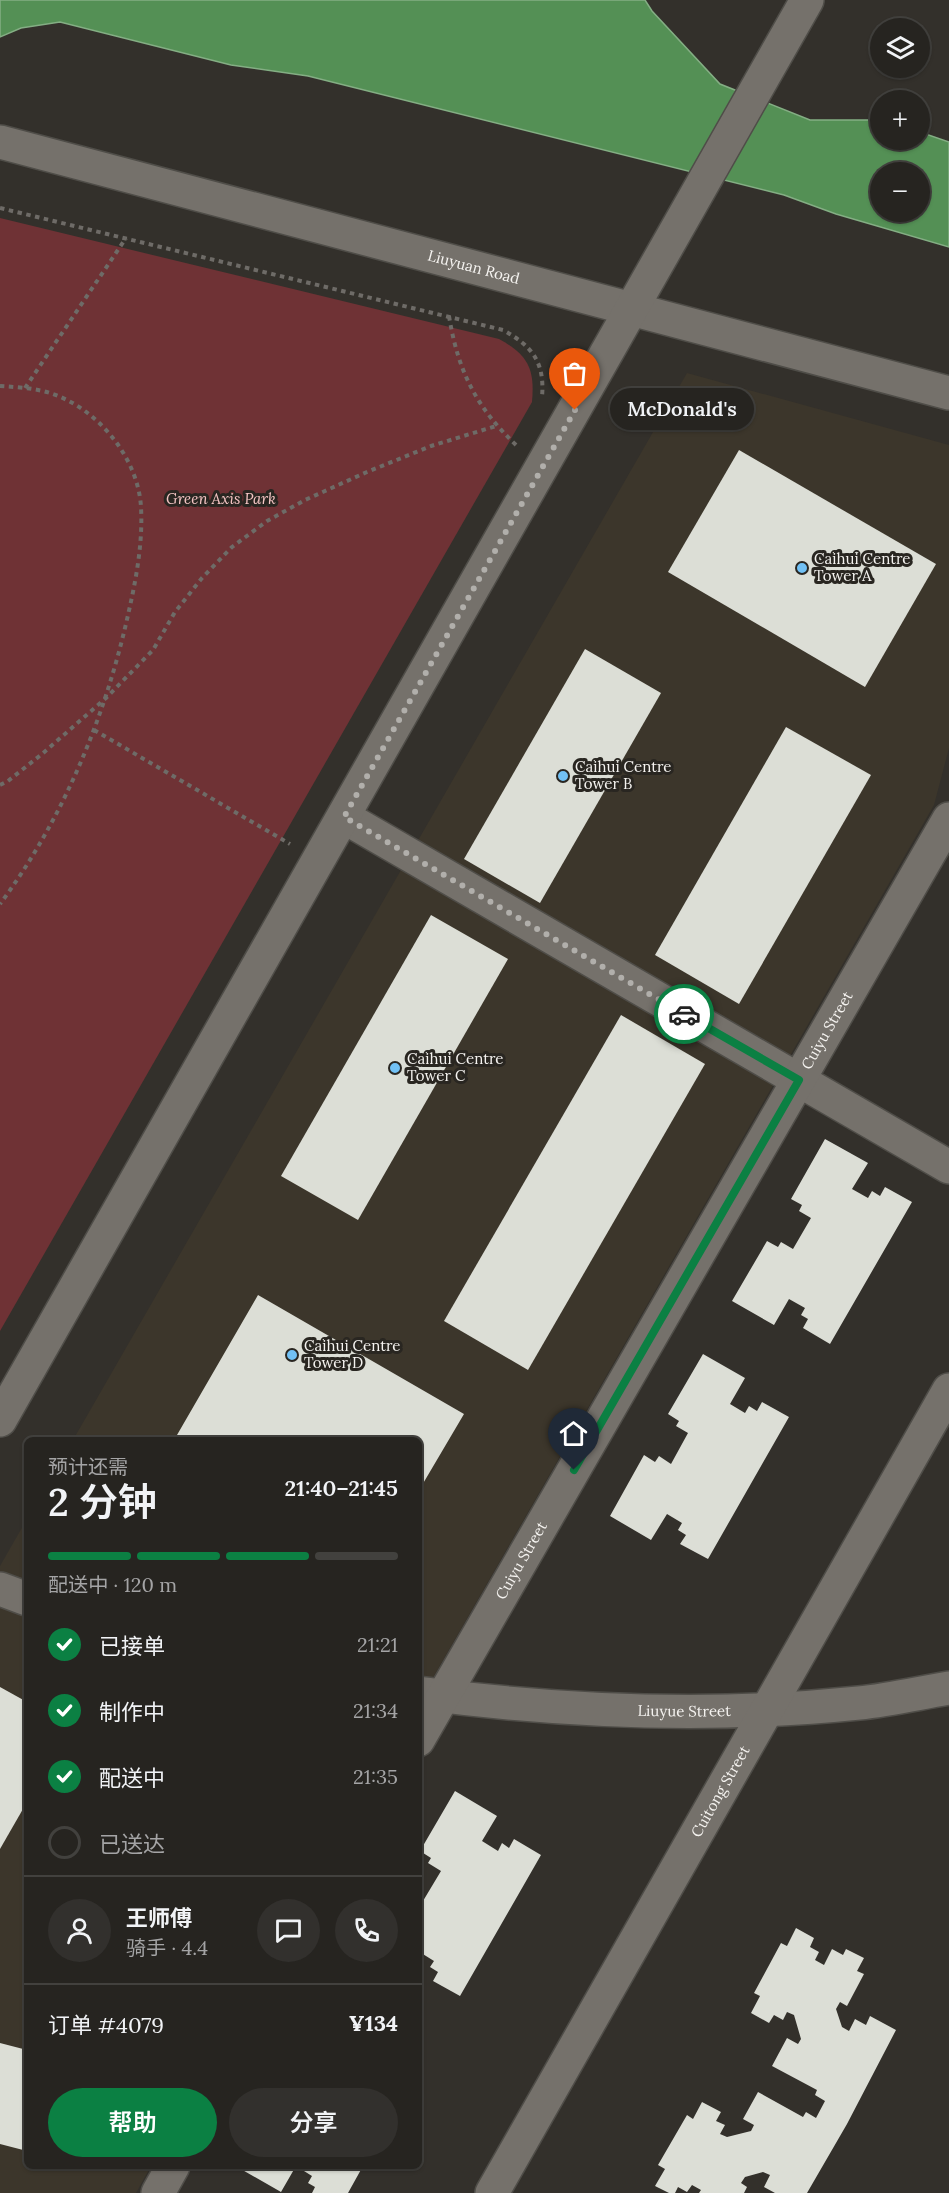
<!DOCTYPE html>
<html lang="zh">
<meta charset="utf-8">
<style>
:root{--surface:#262420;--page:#32302d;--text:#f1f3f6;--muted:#a4a4a5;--line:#42413e;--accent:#0b8043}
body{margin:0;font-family:Lora,"Noto Sans SC",serif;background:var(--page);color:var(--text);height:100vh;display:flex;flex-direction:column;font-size:22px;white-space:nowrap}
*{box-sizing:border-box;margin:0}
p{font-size:20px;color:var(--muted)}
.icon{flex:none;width:33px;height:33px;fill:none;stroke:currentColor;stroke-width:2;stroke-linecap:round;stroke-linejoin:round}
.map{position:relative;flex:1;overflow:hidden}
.drawer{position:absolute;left:24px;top:1437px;width:398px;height:732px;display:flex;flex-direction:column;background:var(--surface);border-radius:9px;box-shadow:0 2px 4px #0004,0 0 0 2px var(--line)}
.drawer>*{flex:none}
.buttons{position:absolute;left:870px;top:18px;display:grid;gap:12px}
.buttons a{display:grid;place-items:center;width:60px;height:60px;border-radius:50%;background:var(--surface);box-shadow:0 2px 4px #0004,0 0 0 2px var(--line);font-size:30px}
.pin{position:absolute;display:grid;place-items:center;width:51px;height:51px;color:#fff;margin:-62px -26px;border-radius:50% 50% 50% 0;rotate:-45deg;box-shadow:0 0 6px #0007}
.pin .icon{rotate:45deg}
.courier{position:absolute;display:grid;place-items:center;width:60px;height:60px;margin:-30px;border:4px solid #0b8043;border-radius:50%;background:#fff;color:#222;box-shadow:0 2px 8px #0007}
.bubble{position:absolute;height:42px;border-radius:21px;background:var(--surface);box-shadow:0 2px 4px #0004,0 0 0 2px var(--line);font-size:20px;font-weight:600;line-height:42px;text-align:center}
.headline em{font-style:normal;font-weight:600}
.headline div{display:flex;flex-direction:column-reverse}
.headline{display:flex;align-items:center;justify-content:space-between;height:102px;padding:0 24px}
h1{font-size:39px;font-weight:600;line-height:45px}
.bar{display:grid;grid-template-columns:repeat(4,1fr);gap:9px 6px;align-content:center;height:72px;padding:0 24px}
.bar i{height:8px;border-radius:4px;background:var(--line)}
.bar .selected{background:var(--accent)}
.bar p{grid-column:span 4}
.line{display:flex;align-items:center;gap:15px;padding:0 24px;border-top:2px solid var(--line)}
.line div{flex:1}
.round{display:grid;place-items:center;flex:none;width:63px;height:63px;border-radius:32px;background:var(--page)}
ol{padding:0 24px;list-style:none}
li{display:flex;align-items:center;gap:18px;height:66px}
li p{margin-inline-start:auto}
li .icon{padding:6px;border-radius:50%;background:var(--accent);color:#fff;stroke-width:4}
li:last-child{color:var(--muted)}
li i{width:33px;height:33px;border:3px solid var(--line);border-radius:50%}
.action{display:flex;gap:12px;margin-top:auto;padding:12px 24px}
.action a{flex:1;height:69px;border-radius:36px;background:var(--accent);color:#fff;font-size:24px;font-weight:600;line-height:69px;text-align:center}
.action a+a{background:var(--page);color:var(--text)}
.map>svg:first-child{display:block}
.built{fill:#3c362b}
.green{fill:#6f3235}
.water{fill:#549055;stroke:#84ae84;stroke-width:1.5;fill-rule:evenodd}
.building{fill:#dcded6}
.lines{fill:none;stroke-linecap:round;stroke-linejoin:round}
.minor-casing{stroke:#4f4d48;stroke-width:36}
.path{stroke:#6e6b67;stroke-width:4;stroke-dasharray:4.5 4.5;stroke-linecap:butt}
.minor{stroke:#75716b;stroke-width:33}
.done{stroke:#b1afab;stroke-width:6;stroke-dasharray:0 10.8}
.route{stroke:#0b8043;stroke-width:8}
.poi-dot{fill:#72c1f5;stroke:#292621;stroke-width:2}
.labels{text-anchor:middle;stroke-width:6;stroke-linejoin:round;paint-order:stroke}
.street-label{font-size:15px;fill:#f5f3f0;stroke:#292621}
.park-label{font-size:15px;font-style:italic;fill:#f5c5c4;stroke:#292621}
.poi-label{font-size:15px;fill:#f5f3f0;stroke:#292621;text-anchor:start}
</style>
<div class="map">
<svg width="949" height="2193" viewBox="0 0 949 2193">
<rect width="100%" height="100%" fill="#33302b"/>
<g class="built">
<path d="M687,373l262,72v303l-15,57 -515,897 -1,-262h-345z"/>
<path d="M27,1519v647h124l-15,27h-136v-627z"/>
</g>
<path class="green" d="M0,218l499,121c29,16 36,30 33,63l-532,929z"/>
<path class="water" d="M0,0h645l7,11 68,73 90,36h70v20h40v-8l29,10v105l-113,-33 -52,-19 -476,-119 -77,-11 -171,-43 -39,6 -21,9zM880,172h40v40h-40z"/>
<g class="building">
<path d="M739,450l197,114 -71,123 -197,-115z"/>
<path d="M585,649l76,44 -121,210 -76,-44z"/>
<path d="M786,727l85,48 -132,229 -84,-49z"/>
<path d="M431,915l77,44 -150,261 -77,-44z"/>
<path d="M621,1015l84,49 -177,306 -84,-49z"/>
<path d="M825,1139l43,24 -16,26 16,9 4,-7 8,5 5,-9 27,15 -82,142 -27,-16 5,-9 -7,-4 4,-7 -16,-9 -15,26 -42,-24 35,-60 11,6 3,-5 12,7 18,-31 -12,-7 3,-6 -11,-6z"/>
<path d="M258,1295l206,119 -46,78v-52h-233l-8,-5z"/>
<path d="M703,1354l42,24 -15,26 15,9 4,-7 8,5 5,-9 27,15 -81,142 -28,-15 6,-9 -8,-5 4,-7 -15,-9 -16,26 -41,-24 34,-61 11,7 4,-6 12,8 17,-31 -12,-7 3,-5 -11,-7z"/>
<path d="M0,1687l27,15v100l-27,47z"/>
<path d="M455,1791l42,25 -15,25 16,10 4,-8 7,5 5,-9 27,16 -81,141 -27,-15 5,-9 -8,-5 4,-6 -16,-10v-53l5,3 18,-30 -13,-8 3,-5 -11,-7z"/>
<path d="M796,1928l18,10 -4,9 9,5 -4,8 9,5 8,-16 11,6 3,-6 18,9 -7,13 7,3 -17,32 -7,-4 -4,7 6,18 7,4 6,-12 11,6 4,-9 26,14 -49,94 -40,69h-32l-11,-6 6,-12 -7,-3 -18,5 -4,6 6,4 -3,6h-45l2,-3 -9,-5 -5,7 -9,-5 -3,6h-6l-14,-7 10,-17 -7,-4 29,-50 6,4 9,-17 19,10 -5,9 9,4 -5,9 7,3 24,-6 3,-6 -11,-6 15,-27 45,25 3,-5 10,6 9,-17 -10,-6 2,-5 -45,-24 15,-28 11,6 3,-5 -7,-24 -7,-3 -4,8 -9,-5 -5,8 -18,-10 9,-17 -6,-3 27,-50 6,3z"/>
<path d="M0,2043l27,7v101l-27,-7z"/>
<path d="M241,2166h122l-15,27h-36l3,-6 -7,-4 4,-7 -16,-10 -15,26 -42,-24z"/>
</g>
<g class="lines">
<g class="minor-casing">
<g id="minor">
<path id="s1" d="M0,142l949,251"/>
<path d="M344,817l605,350"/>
<path d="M0,1420l807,-1420"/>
<path d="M0,1589l27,10"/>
<path id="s2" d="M418,1693c146,19 295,25 441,10 30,-3 60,-10 90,-15"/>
<path id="s3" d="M418,1740l531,-921"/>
<path d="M158,2193l15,-27"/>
<path id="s4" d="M492,2193l457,-803"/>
</g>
</g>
<g class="path">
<path d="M0,208l503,122c29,16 42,32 39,67"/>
<path d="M449,316c9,55 27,91 67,129"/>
<path d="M0,386c16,1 34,2 50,7 47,15 88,64 91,114 2,36 -5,73 -13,108 -23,103 -65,204 -128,289"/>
<path d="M25,388l101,-150"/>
<path d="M94,730l196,114"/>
<path d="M0,785l8,-4 34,-27 64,-56 47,-48 22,-38 27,-34 30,-31 35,-26 38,-21 62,-28 64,-26 65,-20"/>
</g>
<use href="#minor" class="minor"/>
</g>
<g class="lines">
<path class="done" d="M575,410l-231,407 340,197"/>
<path class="route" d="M574,1470l225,-390 -115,-66"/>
</g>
<g class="poi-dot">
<circle cx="802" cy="568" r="6"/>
<circle cx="563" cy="776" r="6"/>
<circle cx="395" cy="1068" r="6"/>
<circle cx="292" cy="1355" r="6"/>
</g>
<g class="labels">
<g class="street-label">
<text dy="5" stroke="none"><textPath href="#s1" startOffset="490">Liuyuan Road</textPath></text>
<text dy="5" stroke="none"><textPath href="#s3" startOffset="819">Cuiyu Street</textPath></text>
<text dy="5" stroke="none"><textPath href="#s3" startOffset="207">Cuiyu Street</textPath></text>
<text dy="5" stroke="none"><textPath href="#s2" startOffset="267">Liuyue Street</textPath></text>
<text dy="5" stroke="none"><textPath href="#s4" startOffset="462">Cuitong Street</textPath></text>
</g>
<g class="park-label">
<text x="221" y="504">Green Axis Park</text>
</g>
<g class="poi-label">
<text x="814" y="564">Caihui Centre<tspan x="814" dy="17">Tower A</tspan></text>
<text x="575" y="772">Caihui Centre<tspan x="575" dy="17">Tower B</tspan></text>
<text x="407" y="1064">Caihui Centre<tspan x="407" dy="17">Tower C</tspan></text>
<text x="304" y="1351">Caihui Centre<tspan x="304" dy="17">Tower D</tspan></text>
</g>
</g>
</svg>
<div class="buttons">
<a><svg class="icon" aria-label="layers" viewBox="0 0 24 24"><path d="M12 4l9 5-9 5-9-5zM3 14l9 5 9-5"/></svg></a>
<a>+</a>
<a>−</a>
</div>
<div class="pin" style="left:575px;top:410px;background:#ea580c"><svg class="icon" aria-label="bag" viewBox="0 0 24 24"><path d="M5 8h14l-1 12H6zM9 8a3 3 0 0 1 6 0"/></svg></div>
<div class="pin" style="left:574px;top:1470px;background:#1f2937"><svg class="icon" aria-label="home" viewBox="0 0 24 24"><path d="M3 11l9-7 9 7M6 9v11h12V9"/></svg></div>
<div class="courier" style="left:684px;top:1014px"><svg class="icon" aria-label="car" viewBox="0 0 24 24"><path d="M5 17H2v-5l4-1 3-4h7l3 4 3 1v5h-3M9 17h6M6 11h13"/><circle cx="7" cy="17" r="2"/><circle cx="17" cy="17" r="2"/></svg></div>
<div class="bubble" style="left:610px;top:388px;width:144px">McDonald's</div>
<section class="drawer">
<div class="headline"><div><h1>2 分钟</h1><p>预计还需</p></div><em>21:40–21:45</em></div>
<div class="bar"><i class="selected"></i><i class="selected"></i><i class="selected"></i><i></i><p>配送中 · 120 m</p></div>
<ol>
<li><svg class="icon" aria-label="check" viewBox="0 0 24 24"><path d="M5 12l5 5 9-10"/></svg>已接单<p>21:21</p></li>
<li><svg class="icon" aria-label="check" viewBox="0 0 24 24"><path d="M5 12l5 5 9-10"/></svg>制作中<p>21:34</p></li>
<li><svg class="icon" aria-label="check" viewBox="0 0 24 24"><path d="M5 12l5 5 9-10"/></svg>配送中<p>21:35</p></li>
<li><i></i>已送达</li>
</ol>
<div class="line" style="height:108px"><a class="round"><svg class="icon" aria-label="person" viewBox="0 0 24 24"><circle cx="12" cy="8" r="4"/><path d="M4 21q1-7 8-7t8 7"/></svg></a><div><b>王师傅</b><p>骑手 · 4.4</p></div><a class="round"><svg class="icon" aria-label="chat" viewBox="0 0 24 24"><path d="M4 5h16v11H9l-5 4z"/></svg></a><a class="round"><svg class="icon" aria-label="phone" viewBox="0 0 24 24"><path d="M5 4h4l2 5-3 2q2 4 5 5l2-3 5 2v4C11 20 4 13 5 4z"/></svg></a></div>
<div class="line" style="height:78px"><div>订单 #4079</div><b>¥134</b></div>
<div class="action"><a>帮助</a><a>分享</a></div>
</section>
</div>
